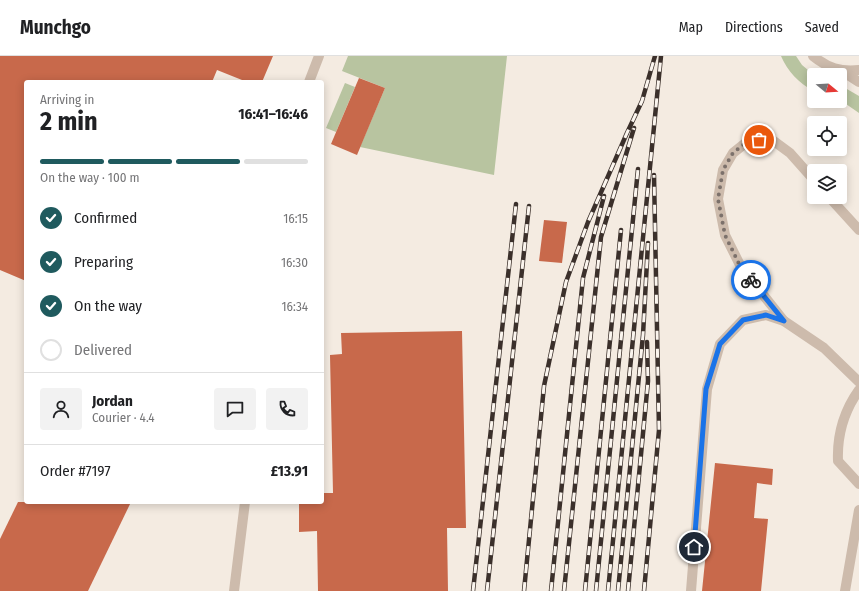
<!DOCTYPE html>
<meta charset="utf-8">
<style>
:root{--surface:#fff;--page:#f2f2f2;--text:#202124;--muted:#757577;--line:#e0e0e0;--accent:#1f5a5e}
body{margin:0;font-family:"Fira Sans Condensed",sans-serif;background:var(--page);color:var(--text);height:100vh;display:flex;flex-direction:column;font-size:15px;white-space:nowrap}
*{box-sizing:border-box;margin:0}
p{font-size:13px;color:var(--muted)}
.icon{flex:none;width:22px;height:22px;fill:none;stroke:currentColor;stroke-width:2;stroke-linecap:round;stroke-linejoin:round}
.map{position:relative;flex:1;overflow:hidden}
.sheet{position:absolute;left:24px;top:24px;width:300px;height:424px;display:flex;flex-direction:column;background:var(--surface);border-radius:4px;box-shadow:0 2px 10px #0003}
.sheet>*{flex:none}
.needle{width:26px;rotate:108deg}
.buttons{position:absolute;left:807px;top:12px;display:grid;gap:8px}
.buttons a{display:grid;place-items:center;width:40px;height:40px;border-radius:4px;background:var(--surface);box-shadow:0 2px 10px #0003;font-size:20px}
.pin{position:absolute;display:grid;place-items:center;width:34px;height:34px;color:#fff;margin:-17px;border:2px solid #fff;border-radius:50%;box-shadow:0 1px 4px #0007}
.courier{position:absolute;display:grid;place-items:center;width:40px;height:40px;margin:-20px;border:3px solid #1a73e8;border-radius:50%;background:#fff;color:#222;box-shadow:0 1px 5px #0007}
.summary em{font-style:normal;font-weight:700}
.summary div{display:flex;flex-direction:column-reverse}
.summary{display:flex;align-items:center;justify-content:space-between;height:68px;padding:0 16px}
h1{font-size:26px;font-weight:700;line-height:30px}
.bar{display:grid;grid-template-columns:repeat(4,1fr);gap:6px 4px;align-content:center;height:48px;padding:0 16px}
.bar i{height:5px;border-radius:3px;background:var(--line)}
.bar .current{background:var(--accent)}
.bar p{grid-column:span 4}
.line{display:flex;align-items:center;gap:10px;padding:0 16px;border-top:1px solid var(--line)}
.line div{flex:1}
.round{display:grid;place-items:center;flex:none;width:42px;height:42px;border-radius:4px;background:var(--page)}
ol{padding:0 16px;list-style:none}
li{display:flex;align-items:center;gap:12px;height:44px}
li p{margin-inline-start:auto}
li .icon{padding:4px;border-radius:50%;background:var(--accent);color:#fff;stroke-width:4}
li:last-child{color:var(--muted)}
li i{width:22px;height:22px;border:2px solid var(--line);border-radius:50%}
header{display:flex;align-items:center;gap:24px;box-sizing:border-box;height:56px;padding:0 20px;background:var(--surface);border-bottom:1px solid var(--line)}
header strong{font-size:19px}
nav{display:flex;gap:22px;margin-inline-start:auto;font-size:14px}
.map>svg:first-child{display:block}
.green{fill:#b8c4a0}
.building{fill:#c8694b}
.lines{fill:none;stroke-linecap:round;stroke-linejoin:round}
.minor{stroke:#cdbbac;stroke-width:10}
.rail-casing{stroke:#3b302b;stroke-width:4.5}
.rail{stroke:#fbf5ee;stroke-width:3;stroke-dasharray:9;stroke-linecap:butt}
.done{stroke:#7c716b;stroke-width:4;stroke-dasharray:0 7.2}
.route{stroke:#1a73e8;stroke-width:5}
</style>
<header>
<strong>Munchgo</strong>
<nav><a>Map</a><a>Directions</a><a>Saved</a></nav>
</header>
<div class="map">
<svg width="859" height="535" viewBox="0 0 859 535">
<rect width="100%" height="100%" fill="#f4ebe1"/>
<g class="green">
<path d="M348,0h159l-13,119 -134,-28 25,-59 -43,-17z"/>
<path d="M781,0h15l6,9 12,10v16c-15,-7 -27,-21 -33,-35z"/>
<path d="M345,27l10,4 -19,45 -10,-4z"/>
<path d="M840,29l19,11v17l-13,-9 -7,-3h1z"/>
</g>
<g class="building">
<path d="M0,0h273l-11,26h-15l-30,-12 -5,12h-186v199l-26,-11z"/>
<path d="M359,22l26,10 -28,67 -26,-11z"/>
<path d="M544,164l23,2 -5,41 -23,-2z"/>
<path d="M462,275l4,197h-19l1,63h-130l-1,-60 -18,1v-30h23v-9h11l-3,-138 12,-1 -1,-21z"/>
<path d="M715,407l58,6 -1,16 -15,-2 -3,35 14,1 -7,72h-59z"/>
<path d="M18,446h113l-43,89h-88v-52z"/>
</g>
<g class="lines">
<g class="minor">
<path d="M813,0c15,12 27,16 46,14"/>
<path d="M842,15l17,11"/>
<path d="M309,26l10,-26"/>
<path d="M829,141l30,33"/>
<path d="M784,265l-43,-54 -16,-32 -7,-36 5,-29 10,-17 15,-12 23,-2 19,14 24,27"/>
<path d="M859,334c-15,21 -22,46 -21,71l21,23"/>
<path d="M234,535l11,-89"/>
<path d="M691,535l16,-202 13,-45 23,-24 23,-5 18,6 40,27 35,34"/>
<path d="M845,535l14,-81"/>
</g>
<g class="rail-casing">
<g id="rail">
<path d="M473,535l43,-387"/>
<path d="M487,535l42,-385"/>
<path d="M524,535l20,-205 22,-104 22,-60 39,-89 15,-32 13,-45"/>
<path d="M551,535l32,-313 21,-82"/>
<path d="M564,535l37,-354 33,-109"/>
<path d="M585,535l36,-361"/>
<path d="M596,535l42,-422"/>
<path d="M608,535l53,-535"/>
<path d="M618,535l25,-256 5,-92"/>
<path d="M628,535l20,-210 -1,-39"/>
<path d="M644,535l15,-161 -5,-255"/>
</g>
</g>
<use href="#rail" class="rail"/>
</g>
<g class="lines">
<path class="done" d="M751,224l-11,-14 -15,-31 -7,-36 5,-29 10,-17 15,-12 11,-1"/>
<path class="route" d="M694,491l12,-158 14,-45 23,-24 23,-5 18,6 -33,-41"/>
</g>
</svg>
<div class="buttons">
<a><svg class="needle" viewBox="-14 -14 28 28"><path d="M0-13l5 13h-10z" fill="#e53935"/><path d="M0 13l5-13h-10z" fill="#757577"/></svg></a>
<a><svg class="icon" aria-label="locate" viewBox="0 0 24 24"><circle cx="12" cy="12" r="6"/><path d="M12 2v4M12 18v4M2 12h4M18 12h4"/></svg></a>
<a><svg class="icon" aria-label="layers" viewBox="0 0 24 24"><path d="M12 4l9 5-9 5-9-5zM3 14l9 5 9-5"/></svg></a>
</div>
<div class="pin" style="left:759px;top:84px;background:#ea580c"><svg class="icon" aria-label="bag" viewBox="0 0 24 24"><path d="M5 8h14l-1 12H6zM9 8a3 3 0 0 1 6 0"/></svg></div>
<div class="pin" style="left:694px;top:491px;background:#1f2937"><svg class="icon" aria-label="home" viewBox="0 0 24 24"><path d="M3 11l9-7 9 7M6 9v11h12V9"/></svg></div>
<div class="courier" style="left:751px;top:224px"><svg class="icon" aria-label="bike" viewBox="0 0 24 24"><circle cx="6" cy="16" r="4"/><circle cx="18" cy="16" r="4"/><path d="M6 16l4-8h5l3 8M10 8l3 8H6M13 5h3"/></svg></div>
<section class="sheet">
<div class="summary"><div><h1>2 min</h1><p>Arriving in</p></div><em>16:41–16:46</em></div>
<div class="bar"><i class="current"></i><i class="current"></i><i class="current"></i><i></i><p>On the way · 100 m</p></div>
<ol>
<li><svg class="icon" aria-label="check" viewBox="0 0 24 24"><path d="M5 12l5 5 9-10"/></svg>Confirmed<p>16:15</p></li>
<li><svg class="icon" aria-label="check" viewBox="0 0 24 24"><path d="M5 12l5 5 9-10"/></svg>Preparing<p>16:30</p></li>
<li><svg class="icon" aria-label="check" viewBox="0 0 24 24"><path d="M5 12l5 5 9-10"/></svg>On the way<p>16:34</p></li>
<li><i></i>Delivered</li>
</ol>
<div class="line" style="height:72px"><a class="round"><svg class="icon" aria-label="person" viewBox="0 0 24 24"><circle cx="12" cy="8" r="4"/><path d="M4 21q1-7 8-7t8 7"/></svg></a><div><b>Jordan</b><p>Courier · 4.4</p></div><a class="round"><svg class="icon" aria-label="chat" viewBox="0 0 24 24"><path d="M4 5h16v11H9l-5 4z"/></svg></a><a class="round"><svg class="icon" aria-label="phone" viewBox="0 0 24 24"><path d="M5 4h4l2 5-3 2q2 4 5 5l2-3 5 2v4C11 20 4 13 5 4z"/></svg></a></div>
<div class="line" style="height:52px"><div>Order #7197</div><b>£13.91</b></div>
</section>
</div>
